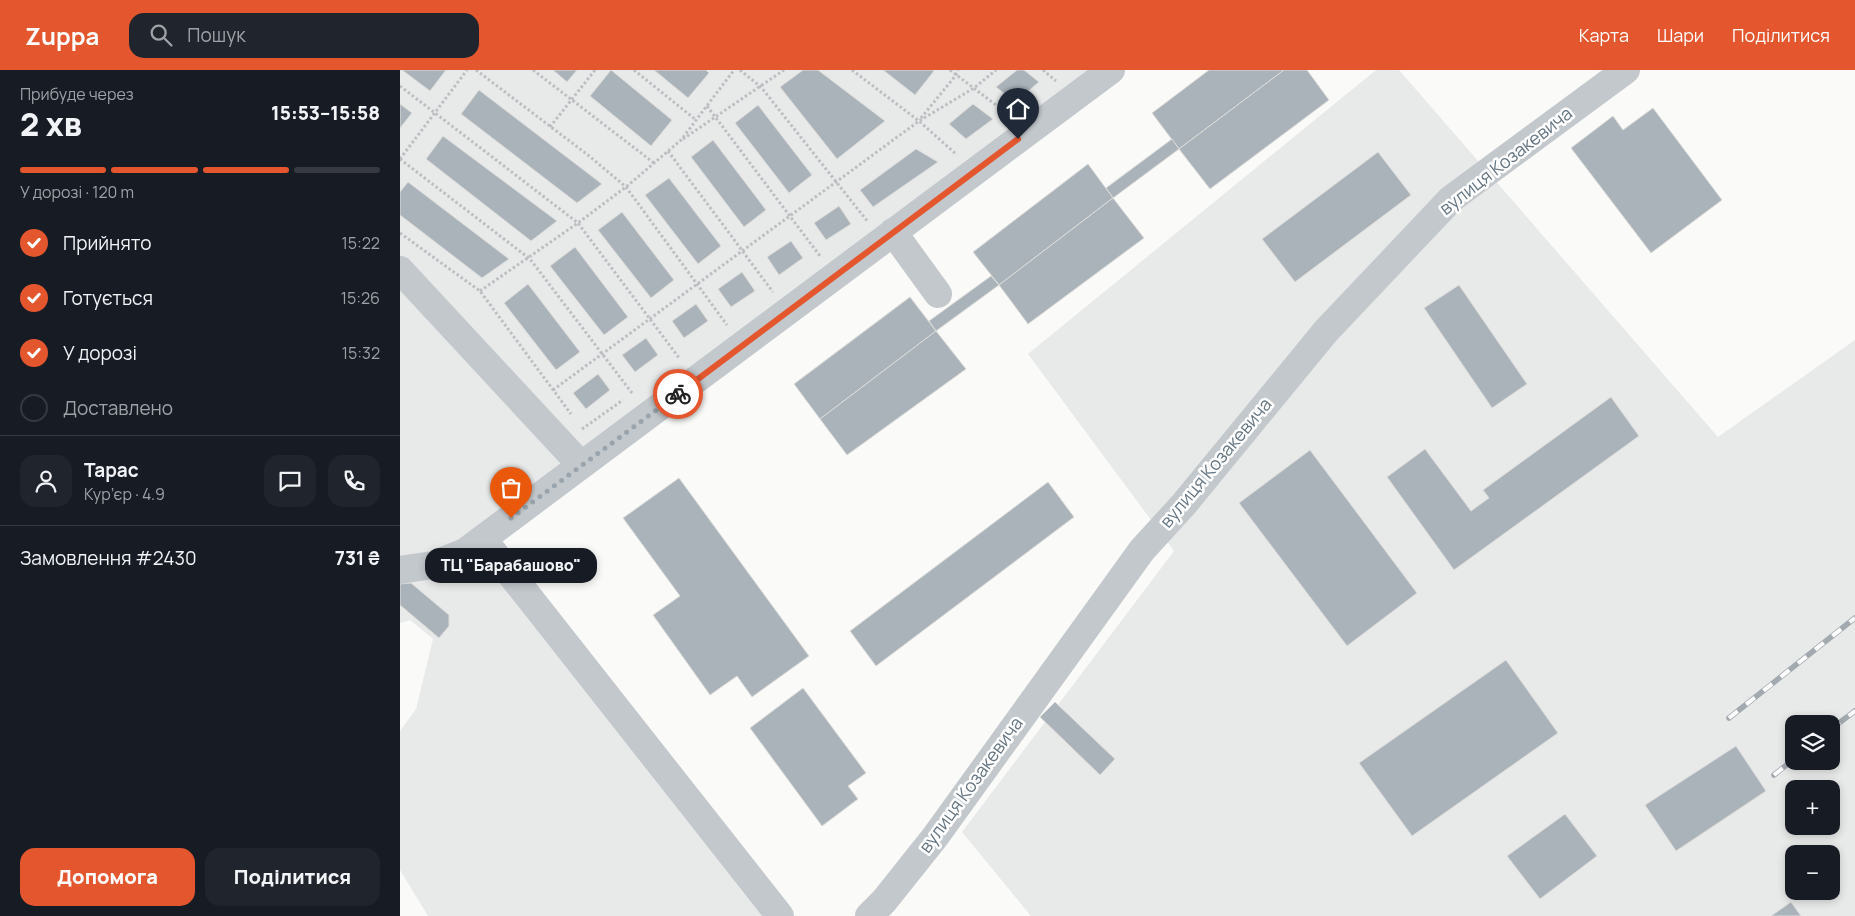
<!DOCTYPE html>
<html lang="uk">
<meta charset="utf-8">
<style>
:root{--surface:#171b24;--page:#20242c;--text:#f1f3f6;--muted:#9ea1a6;--line:#363941;--accent:#e4572e}
body{margin:0;font-family:Manrope,sans-serif;background:var(--page);color:var(--text);height:100vh;display:flex;flex-direction:column;font-size:19px;white-space:nowrap}
*{box-sizing:border-box;margin:0}
p{font-size:16px;color:var(--muted)}
.icon{flex:none;width:28px;height:28px;fill:none;stroke:currentColor;stroke-width:2;stroke-linecap:round;stroke-linejoin:round}
.map{position:relative;flex:1;overflow:hidden}
.drawer{display:flex;flex-direction:column;background:var(--surface);width:400px}
.drawer>*{flex:none}
.buttons{position:absolute;left:1385px;top:645px;display:grid;gap:10px}
.buttons a{display:grid;place-items:center;width:55px;height:55px;border-radius:10px;background:var(--surface);box-shadow:0 2px 8px #0003;font-size:25px}
.pin{position:absolute;display:grid;place-items:center;width:42px;height:42px;color:#fff;margin:-51px -21px;border-radius:50% 50% 50% 0;rotate:-45deg;box-shadow:0 0 5px #0007}
.pin .icon{rotate:45deg}
.courier{position:absolute;display:grid;place-items:center;width:50px;height:50px;margin:-25px;border:4px solid #e4572e;border-radius:50%;background:#fff;color:#222;box-shadow:0 1px 6px #0007}
.bubble{position:absolute;height:35px;border-radius:15px;background:var(--surface);box-shadow:0 2px 8px #0003;font-size:16px;font-weight:800;line-height:35px;text-align:center}
.summary em{font-style:normal;font-weight:800}
.summary div{display:flex;flex-direction:column-reverse}
.summary{display:flex;align-items:center;justify-content:space-between;height:85px;padding:0 20px}
h1{font-size:32px;font-weight:800;line-height:38px}
.bar{display:grid;grid-template-columns:repeat(4,1fr);gap:8px 5px;align-content:center;height:60px;padding:0 20px}
.bar i{height:6px;border-radius:4px;background:var(--line)}
.bar .selected{background:var(--accent)}
.bar p{grid-column:span 4}
.line{display:flex;align-items:center;gap:12px;padding:0 20px;border-top:1px solid var(--line)}
.line div{flex:1}
.round{display:grid;place-items:center;flex:none;width:52px;height:52px;border-radius:15px;background:var(--page)}
ol{padding:0 20px;list-style:none}
li{display:flex;align-items:center;gap:15px;height:55px}
li p{margin-inline-start:auto}
li .icon{padding:5px;border-radius:50%;background:var(--accent);color:#fff;stroke-width:4}
li:last-child{color:var(--muted)}
li i{width:28px;height:28px;border:2px solid var(--line);border-radius:50%}
.primary-button{display:flex;gap:10px;margin-top:auto;padding:10px 20px}
.primary-button a{flex:1;height:58px;border-radius:15px;background:var(--accent);color:#fff;font-size:20px;font-weight:800;line-height:58px;text-align:center}
.primary-button a+a{background:var(--page);color:var(--text)}
header{display:flex;align-items:center;gap:30px;box-sizing:border-box;height:70px;padding:0 25px;background:var(--accent);color:#fff}
header strong{font-size:24px}
nav{display:flex;gap:28px;margin-inline-start:auto;font-size:18px}
.search{width:350px;height:45px;background:var(--page);display:flex;align-items:center;gap:12px;box-sizing:border-box;padding:0 18px;border-radius:15px;color:var(--muted);font-size:19px}
main{display:flex;flex:1;min-height:0}
.map>svg:first-child{display:block}
.built{fill:#e8e9e9;fill-rule:evenodd}
.building{fill:#aab3b9;stroke:#dcdcda}
.lines{fill:none;stroke-linecap:round;stroke-linejoin:round}
.path{stroke:#bbbfc2;stroke-width:3;stroke-dasharray:2.5 2.5;stroke-linecap:butt}
.minor{stroke:#c3c8cc;stroke-width:28}
.rail-casing{stroke:#a2aab0;stroke-width:5.5}
.rail{stroke:#fff;stroke-width:4;stroke-dasharray:11;stroke-linecap:butt}
.done{stroke:#99a4ac;stroke-width:5;stroke-dasharray:0 9}
.route{stroke:#e4572e;stroke-width:6}
.labels{text-anchor:middle;stroke-width:5;stroke-linejoin:round;paint-order:stroke}
.street-label{font-size:18px;fill:#657683;stroke:#fff}
</style>
<header>
<strong>Zuppa</strong>
<div class="search"><svg class="icon" aria-label="search" viewBox="0 0 24 24"><circle cx="10" cy="10" r="6"/><path d="M15 15l6 6"/></svg>Пошук</div>
<nav><a>Карта</a><a>Шари</a><a>Поділитися</a></nav>
</header>
<main>
<section class="drawer">
<div class="summary"><div><h1>2 хв</h1><p>Прибуде через</p></div><em>15:53–15:58</em></div>
<div class="bar"><i class="selected"></i><i class="selected"></i><i class="selected"></i><i></i><p>У дорозі · 120 m</p></div>
<ol>
<li><svg class="icon" aria-label="check" viewBox="0 0 24 24"><path d="M5 12l5 5 9-10"/></svg>Прийнято<p>15:22</p></li>
<li><svg class="icon" aria-label="check" viewBox="0 0 24 24"><path d="M5 12l5 5 9-10"/></svg>Готується<p>15:26</p></li>
<li><svg class="icon" aria-label="check" viewBox="0 0 24 24"><path d="M5 12l5 5 9-10"/></svg>У дорозі<p>15:32</p></li>
<li><i></i>Доставлено</li>
</ol>
<div class="line" style="height:90px"><a class="round"><svg class="icon" aria-label="person" viewBox="0 0 24 24"><circle cx="12" cy="8" r="4"/><path d="M4 21q1-7 8-7t8 7"/></svg></a><div><b>Тарас</b><p>Кур’єр · 4.9</p></div><a class="round"><svg class="icon" aria-label="chat" viewBox="0 0 24 24"><path d="M4 5h16v11H9l-5 4z"/></svg></a><a class="round"><svg class="icon" aria-label="phone" viewBox="0 0 24 24"><path d="M5 4h4l2 5-3 2q2 4 5 5l2-3 5 2v4C11 20 4 13 5 4z"/></svg></a></div>
<div class="line" style="height:65px"><div>Замовлення #2430</div><b>731 ₴</b></div>
<div class="primary-button"><a>Допомога</a><a>Поділитися</a></div>
</section>
<div class="map">
<svg width="1455" height="846" viewBox="0 0 1455 846">
<rect width="100%" height="100%" fill="#fafaf8"/>
<g class="built">
<path d="M0,0h717l-626,475 289,371h-352l-28,-46v-139l16,-22 17,-70 -23,-19 -10,3z"/>
<path d="M976,0h23l319,367 137,-97v576h-824l-69,-84 212,-281 -146,-197zM1394,654h37v37h-37zM1394,719h37v37h-37zM1394,784h37v37h-37z"/>
</g>
<g class="building">
<path d="M2,0h44l-16,21z"/>
<path d="M153,0h24l-10,12z"/>
<path d="M211,0l61,50 -21,26 -61,-50z"/>
<path d="M254,0h52l3,3 -21,25z"/>
<path d="M403,0h15l67,51 -48,38 -57,-72z"/>
<path d="M483,0h49l2,1 -19,24z"/>
<path d="M617,0h7l15,12 -24,20 -19,-15z"/>
<path d="M809,0h75l-105,79 -27,-36z"/>
<path d="M884,0h23l22,30 -119,89 -31,-40z"/>
<path d="M79,20l123,94 -25,19 -116,-89z"/>
<path d="M0,34l12,9 -12,15z"/>
<path d="M573,34l20,15 -27,20 -17,-15z"/>
<path d="M358,35l54,70 -23,18 -54,-70z"/>
<path d="M1253,38l69,92 -71,53 -80,-105 42,-32 10,14z"/>
<path d="M43,66l114,85 -26,20 -105,-82z"/>
<path d="M772,69l7,10 -66,49 -7,-10z"/>
<path d="M313,70l53,70 -22,17 -53,-70z"/>
<path d="M516,79l22,13 -65,45 -13,-17z"/>
<path d="M978,82l33,43 -116,87 -33,-43z"/>
<path d="M688,94l25,34 -114,87 -26,-33z"/>
<path d="M269,108l52,68 -23,18 -53,-69z"/>
<path d="M8,112l101,77 -27,19 -82,-63v-23z"/>
<path d="M713,128l31,40 -116,86 -29,-39z"/>
<path d="M439,136l12,18 -25,16 -12,-17z"/>
<path d="M222,142l52,68 -23,18 -53,-68z"/>
<path d="M391,171l12,17 -24,17 -12,-18z"/>
<path d="M175,177l53,70 -24,18 -54,-69z"/>
<path d="M342,202l13,19 -24,16 -13,-18z"/>
<path d="M591,206l8,9 -63,46 -7,-10z"/>
<path d="M128,214l52,68 -24,18 -52,-67z"/>
<path d="M1059,215l68,99 -35,24 -68,-100z"/>
<path d="M510,227l26,34 -116,88 -26,-35z"/>
<path d="M296,234l12,17 -24,17 -12,-17z"/>
<path d="M536,261l30,38 -119,86 -27,-36z"/>
<path d="M246,268l12,17 -23,17 -13,-17z"/>
<path d="M198,304l12,16 -24,19 -13,-16z"/>
<path d="M1211,327l28,39 -185,134 -67,-93 38,-28 46,62 18,-13 -6,-8z"/>
<path d="M910,380l107,143 -70,53 -108,-143z"/>
<path d="M279,408l130,178 -57,41 -15,-21 -27,19 -57,-80 27,-19 -57,-78z"/>
<path d="M648,412l26,35 -198,149 -26,-35z"/>
<path d="M11,513l38,32v11l-10,12 -39,-33v-21z"/>
<path d="M1106,590l52,73 -146,103 -53,-73z"/>
<path d="M403,618l63,85 -18,13 10,13 -36,27 -72,-98z"/>
<path d="M655,632l60,57 -15,16 -60,-58z"/>
<path d="M1336,676l30,45 -90,60 -31,-46z"/>
<path d="M1165,744l32,42 -57,43 -33,-43z"/>
<path d="M1391,832l10,14h-30z"/>
</g>
<g class="lines">
<g class="path">
<path d="M76,0l112,85 38,32 101,138"/>
<path d="M133,0l121,93"/>
<path d="M234,0l62,50"/>
<path d="M340,0l21,17 107,135"/>
<path d="M452,0l67,51 38,34"/>
<path d="M550,0l59,45"/>
<path d="M643,0l13,11"/>
<path d="M0,16l178,137 102,136"/>
<path d="M307,36l113,150"/>
<path d="M521,48l35,-43 2,-5"/>
<path d="M150,57l45,-57"/>
<path d="M283,69l101,-69"/>
<path d="M268,81l105,141"/>
<path d="M0,89l130,100 102,134"/>
<path d="M0,89l67,-89"/>
<path d="M0,163l80,58 91,123"/>
<path d="M80,221l98,-68 48,-36 55,-47 53,-70"/>
<path d="M153,320l366,-269 55,-33 22,-18"/>
<path d="M182,359l41,-29"/>
</g>
<g class="minor">
<path d="M493,162l45,62"/>
<path d="M0,200l181,195"/>
<path d="M83,469l297,377"/>
<path d="M0,500l33,-5 32,-13 646,-482"/>
<path d="M469,846l15,-15 51,-64 207,-287 42,-46 142,-173 125,-132 175,-129"/>
</g>
<g class="rail-casing">
<g id="rail">
<path d="M1329,648l126,-100"/>
<path d="M1431,659l24,-18"/>
<path d="M1374,705l20,-16"/>
</g>
</g>
<use href="#rail" class="rail"/>
</g>
<g class="lines">
<path class="done" d="M111,448l167,-124"/>
<path class="route" d="M278,324l340,-255"/>
</g>
<g class="labels">
<g class="street-label">
<text transform="translate(1106 91) rotate(-38)" y="6">вулиця Козакевича</text>
<text transform="translate(816 393) rotate(-50)" y="6">вулиця Козакевича</text>
<text transform="translate(571 715) rotate(-54)" y="6">вулиця Козакевича</text>
</g>
</g>
</svg>
<div class="buttons">
<a><svg class="icon" aria-label="layers" viewBox="0 0 24 24"><path d="M12 4l9 5-9 5-9-5zM3 14l9 5 9-5"/></svg></a>
<a>+</a>
<a>−</a>
</div>
<div class="pin" style="left:111px;top:448px;background:#ea580c"><svg class="icon" aria-label="bag" viewBox="0 0 24 24"><path d="M5 8h14l-1 12H6zM9 8a3 3 0 0 1 6 0"/></svg></div>
<div class="pin" style="left:618px;top:69px;background:#1f2937"><svg class="icon" aria-label="home" viewBox="0 0 24 24"><path d="M3 11l9-7 9 7M6 9v11h12V9"/></svg></div>
<div class="courier" style="left:278px;top:324px"><svg class="icon" aria-label="bike" viewBox="0 0 24 24"><circle cx="6" cy="16" r="4"/><circle cx="18" cy="16" r="4"/><path d="M6 16l4-8h5l3 8M10 8l3 8H6M13 5h3"/></svg></div>
<div class="bubble" style="left:25px;top:478px;width:172px">ТЦ &quot;Барабашово&quot;</div>
</div>
</main>
